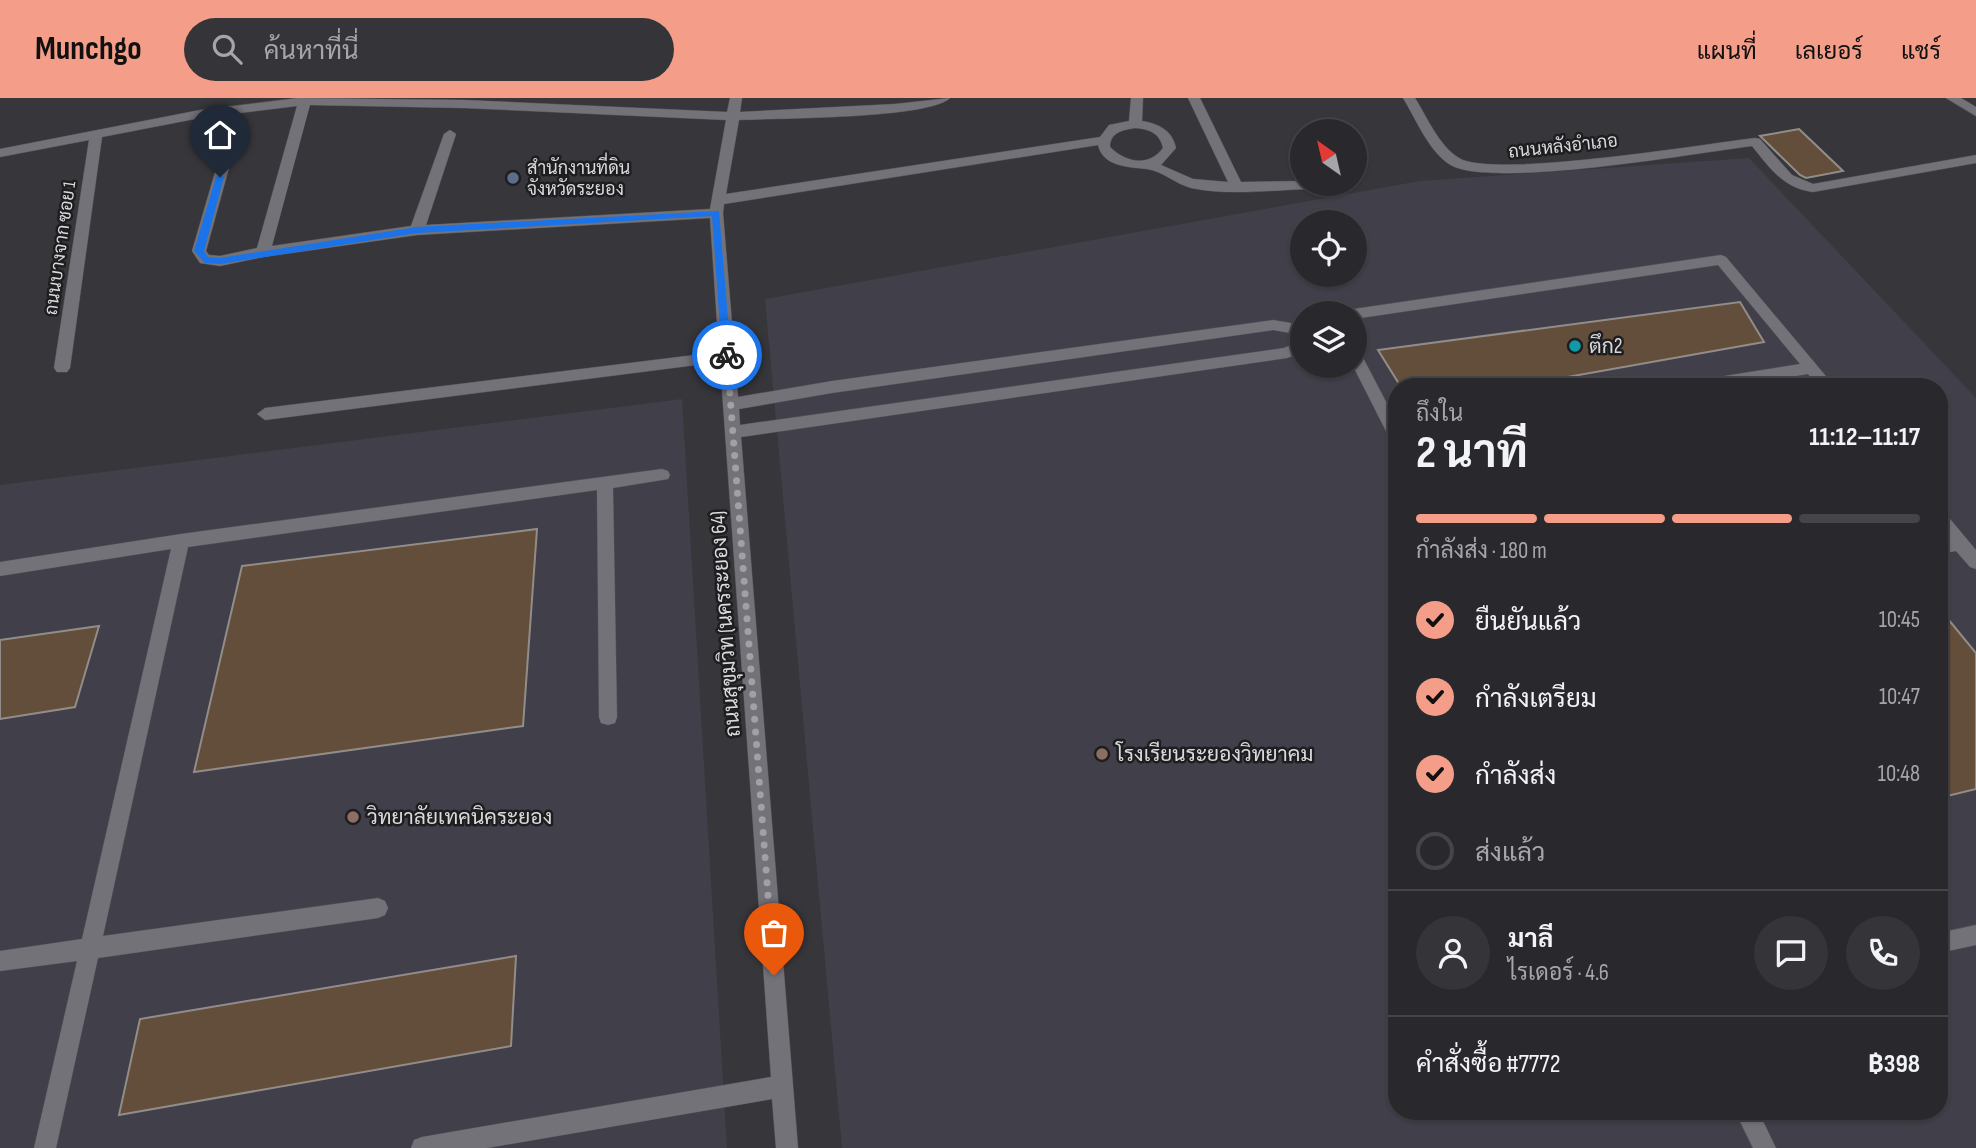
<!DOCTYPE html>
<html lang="th">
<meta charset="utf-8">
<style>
:root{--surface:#29282c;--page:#353438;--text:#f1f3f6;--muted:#a5a6a9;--line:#454448;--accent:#f49e89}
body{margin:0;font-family:"Sofia Sans Condensed",Sarabun,sans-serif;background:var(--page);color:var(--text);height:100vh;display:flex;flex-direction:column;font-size:26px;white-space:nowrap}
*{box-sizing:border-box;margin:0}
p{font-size:23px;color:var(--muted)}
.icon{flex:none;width:38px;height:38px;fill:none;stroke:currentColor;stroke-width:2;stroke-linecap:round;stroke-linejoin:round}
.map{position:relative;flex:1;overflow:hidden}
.drawer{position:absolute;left:1388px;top:280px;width:560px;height:742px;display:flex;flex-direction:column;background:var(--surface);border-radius:28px;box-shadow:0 2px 5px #0004,0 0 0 2px var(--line)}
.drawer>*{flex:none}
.needle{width:46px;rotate:326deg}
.tools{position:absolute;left:1290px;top:21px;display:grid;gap:14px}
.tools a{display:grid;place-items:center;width:77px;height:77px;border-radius:50%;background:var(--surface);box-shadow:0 2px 5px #0004,0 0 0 2px var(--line);font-size:35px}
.pin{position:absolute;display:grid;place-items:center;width:60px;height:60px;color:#fff;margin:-72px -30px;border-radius:50% 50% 50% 0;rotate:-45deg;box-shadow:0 0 7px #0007}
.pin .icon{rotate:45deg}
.courier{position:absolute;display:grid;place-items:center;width:70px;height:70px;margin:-35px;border:5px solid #1a73e8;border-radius:50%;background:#fff;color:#222;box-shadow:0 2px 9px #0007}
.summary em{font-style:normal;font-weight:700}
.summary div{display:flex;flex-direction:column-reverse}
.summary{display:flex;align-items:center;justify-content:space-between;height:119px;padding:0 28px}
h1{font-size:46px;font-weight:700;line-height:52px}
.bar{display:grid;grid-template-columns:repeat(4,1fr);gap:10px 7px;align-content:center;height:84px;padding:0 28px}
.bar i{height:9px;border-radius:5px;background:var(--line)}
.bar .current{background:var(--accent)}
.bar p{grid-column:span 4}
.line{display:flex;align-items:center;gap:18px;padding:0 28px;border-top:2px solid var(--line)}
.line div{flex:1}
.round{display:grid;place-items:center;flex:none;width:74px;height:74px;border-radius:37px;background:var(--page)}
ol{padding:0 28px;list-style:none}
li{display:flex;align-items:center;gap:21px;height:77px}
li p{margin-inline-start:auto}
li .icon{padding:7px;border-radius:50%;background:var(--accent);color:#111;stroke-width:4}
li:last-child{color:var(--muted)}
li i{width:38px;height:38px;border:4px solid var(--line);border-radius:50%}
header{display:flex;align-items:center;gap:42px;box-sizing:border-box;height:98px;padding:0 35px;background:var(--accent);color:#111}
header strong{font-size:33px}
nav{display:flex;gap:38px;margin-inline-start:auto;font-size:24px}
.search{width:490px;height:63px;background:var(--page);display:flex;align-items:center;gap:18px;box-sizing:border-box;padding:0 24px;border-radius:38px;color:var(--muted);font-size:26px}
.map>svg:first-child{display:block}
.built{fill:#413f4a;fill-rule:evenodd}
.building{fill:#634d3b;stroke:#928d88;stroke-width:2}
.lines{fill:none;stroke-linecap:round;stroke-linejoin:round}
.minor-casing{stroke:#535256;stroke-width:1}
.minor{fill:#747279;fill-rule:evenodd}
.route{fill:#1a73e8}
.done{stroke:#a1a0a4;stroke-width:7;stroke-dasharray:0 12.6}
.service-dot{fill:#5c6f8a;stroke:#1e1e20;stroke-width:2.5}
.culture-dot{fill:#0f9aa8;stroke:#1e1e20;stroke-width:2.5}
.education-dot{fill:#8d6e63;stroke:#1e1e20;stroke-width:2.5}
.labels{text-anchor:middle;stroke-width:5;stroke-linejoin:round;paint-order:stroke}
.far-street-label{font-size:18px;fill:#dad9dc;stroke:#1e1e20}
.far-poi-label{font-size:18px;fill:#dad9dc;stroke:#1e1e20;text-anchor:start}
.poi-label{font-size:21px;fill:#dad9dc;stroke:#1e1e20;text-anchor:start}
.street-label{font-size:21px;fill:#dad9dc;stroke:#1e1e20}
</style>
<header>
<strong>Munchgo</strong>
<div class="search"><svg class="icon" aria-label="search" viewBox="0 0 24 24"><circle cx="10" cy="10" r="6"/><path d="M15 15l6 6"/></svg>ค้นหาที่นี่</div>
<nav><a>แผนที่</a><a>เลเยอร์</a><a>แชร์</a></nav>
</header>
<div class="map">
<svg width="1976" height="1050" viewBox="0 0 1976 1050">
<rect width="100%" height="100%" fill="#37363b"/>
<g class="built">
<path d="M1749,60l227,240v750h-1134l-77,-849 655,-118zM1302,124h52v53h-52zM1302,215h52v53h-52zM1396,289h543v724h-543z"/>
<path d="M682,301l45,749h-727v-663z"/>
</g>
<g class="building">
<path d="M1799,31l44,42 -37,7 -6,-3 -40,-39z"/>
<path d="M1740,204l24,40 -252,45h-111l-23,-37z"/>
<path d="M537,431l-14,197 -329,46 48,-206z"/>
<path d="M1939,510l37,45v136l-37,9z"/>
<path d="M99,528l-24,81 -75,12v-79z"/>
<path d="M516,858l-5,90 -392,69 21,-96z"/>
</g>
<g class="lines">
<g class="minor-casing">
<g id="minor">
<path d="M298,0l166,2 263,12 3,-14h12l-2,14 155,-8 55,-6c-22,21 -174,20 -211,22l-13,74 374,-57 9,-12 20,-4 2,-23h12l-1,23c17,3 30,9 34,27l-15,17 32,14 35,3 -40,-84h12l41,84 61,-1v3l15,1 -7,4c-39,1 -81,7 -119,-1 -15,-4 -29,-17 -44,-19 -18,-2 -44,-2 -49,-24l-374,59 -1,9 15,184 94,-16 441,-61 29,5v10l-29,-5 -441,63 -93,16 1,16 544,-77 18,-8v12l-15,6 -546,79 57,711h-22l-4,-49 -285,49h-76l3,-8 8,-3 349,-60 -51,-715 -455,58 -8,-6 8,-6 454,-56 -9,-134 -293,17 -154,22 -43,9 -20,-3 -8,-12 36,-123 6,-4 6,4 -34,123 3,4 11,1 37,-8 40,-142 -97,12 -98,19 -32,231 -3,4h-10l-3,-4 35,-228 -89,17v-8l200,-39zM310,7l154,3 262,12 -16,89 -284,16 30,-91 -6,-4 -6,4 -33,92 -139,20zM1135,30c14,1 25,5 28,20 -14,19 -37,15 -53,-1 0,-15 13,-17 25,-19z"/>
<path d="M1403,0h12c12,19 24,48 44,60 33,21 246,-14 296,-20l5,1 32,36 21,9 163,-29v8l-163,29c-30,-4 -43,-24 -61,-46 -56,7 -265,44 -303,18 -21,-14 -33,-45 -46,-66z"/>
<path d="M1946,0h15l15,9v9z"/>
<path d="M1721,157l5,2 109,130h-16l-11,-13 -78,13h-44l7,-6 107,-17 -82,-99 -364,54v-6h-7l7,-4z"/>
<path d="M1354,251l5,1 37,71v20l-6,-2 -37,-73z"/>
<path d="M662,371l6,2 2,4 -2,4 -55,9 4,229 -2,6 -7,2 -7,-2 -2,-6 -2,-227 -409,57 -85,389 275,-38 7,3 3,7 -3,7 -7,3 -280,40 -42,190h-22l43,-187 -77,10v-20l82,-12 89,-390 -171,27v-14l181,-28z"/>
<path d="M1939,413l6,2 31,37v19l-6,-2 -14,-16 -17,3v-14l7,-1 -7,-9z"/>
<path d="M1976,827v20l-37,8v-20z"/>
<path d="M1735,1013h23l18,37h-23z"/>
</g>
</g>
<use href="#minor" class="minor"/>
</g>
<path class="route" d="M220,77l4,2 -20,74 4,6 12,1 197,-31 302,-16 12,144 -4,3 -5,-3 -10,-139 -295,17 -197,31 -15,-1 -11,-12 22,-74z"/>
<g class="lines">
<path class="done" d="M727,257l47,620"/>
</g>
<circle class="service-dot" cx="513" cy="80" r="7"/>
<circle class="culture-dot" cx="1575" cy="248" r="7"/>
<g class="education-dot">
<circle cx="1102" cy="656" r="7"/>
<circle cx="353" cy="719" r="7"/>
</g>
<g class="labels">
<g class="far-street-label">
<text transform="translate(1563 48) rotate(-6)" y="6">ถนนหลังอำเภอ</text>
<text transform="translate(60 150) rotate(-82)" y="6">ถนนบางจาก ซอย 1</text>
</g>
<g class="far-poi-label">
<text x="527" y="76">สำนักงานที่ดิน<tspan x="527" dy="21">จังหวัดระยอง</tspan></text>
</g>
<g class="poi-label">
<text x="1589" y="255">ตึก2</text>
<text x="1116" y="663">โรงเรียนระยองวิทยาคม</text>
<text x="367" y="726">วิทยาลัยเทคนิคระยอง</text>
</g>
<g class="street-label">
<text transform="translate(725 526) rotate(-94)" y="7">ถนนสุขุมวิท (นครระยอง 64)</text>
</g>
</g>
</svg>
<div class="tools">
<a><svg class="needle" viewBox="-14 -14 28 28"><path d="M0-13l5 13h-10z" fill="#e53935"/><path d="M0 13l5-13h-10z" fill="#a5a6a9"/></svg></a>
<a><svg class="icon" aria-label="locate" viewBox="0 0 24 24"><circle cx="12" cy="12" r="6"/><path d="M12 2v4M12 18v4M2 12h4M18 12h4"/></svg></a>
<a><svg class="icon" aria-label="layers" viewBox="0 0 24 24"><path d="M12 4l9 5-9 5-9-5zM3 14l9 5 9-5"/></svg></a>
</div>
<div class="pin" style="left:774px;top:877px;background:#ea580c"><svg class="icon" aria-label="bag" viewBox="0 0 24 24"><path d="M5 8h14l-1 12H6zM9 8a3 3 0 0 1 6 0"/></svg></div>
<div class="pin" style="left:220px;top:79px;background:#1f2937"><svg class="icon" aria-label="home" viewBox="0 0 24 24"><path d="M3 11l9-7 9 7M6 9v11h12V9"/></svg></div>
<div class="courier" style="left:727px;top:257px"><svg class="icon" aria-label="bike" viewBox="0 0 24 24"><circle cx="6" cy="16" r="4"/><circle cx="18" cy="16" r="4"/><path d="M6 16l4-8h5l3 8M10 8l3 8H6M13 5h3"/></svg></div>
<section class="drawer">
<div class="summary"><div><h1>2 นาที</h1><p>ถึงใน</p></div><em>11:12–11:17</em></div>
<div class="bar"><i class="current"></i><i class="current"></i><i class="current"></i><i></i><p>กำลังส่ง · 180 m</p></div>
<ol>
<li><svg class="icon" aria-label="check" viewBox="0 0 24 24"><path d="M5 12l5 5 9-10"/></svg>ยืนยันแล้ว<p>10:45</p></li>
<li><svg class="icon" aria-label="check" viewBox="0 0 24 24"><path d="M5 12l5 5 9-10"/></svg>กำลังเตรียม<p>10:47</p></li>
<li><svg class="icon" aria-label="check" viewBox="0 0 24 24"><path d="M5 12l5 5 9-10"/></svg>กำลังส่ง<p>10:48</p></li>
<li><i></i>ส่งแล้ว</li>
</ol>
<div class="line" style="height:126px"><a class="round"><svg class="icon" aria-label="person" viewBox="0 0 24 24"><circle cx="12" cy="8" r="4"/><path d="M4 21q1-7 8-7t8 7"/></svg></a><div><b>มาลี</b><p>ไรเดอร์ · 4.6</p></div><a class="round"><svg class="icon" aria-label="chat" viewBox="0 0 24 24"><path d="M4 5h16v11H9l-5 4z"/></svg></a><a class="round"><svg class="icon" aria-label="phone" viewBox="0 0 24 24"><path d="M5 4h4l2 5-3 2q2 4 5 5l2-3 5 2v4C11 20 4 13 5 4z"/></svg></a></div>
<div class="line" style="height:91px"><div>คำสั่งซื้อ #7772</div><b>฿398</b></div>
</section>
</div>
